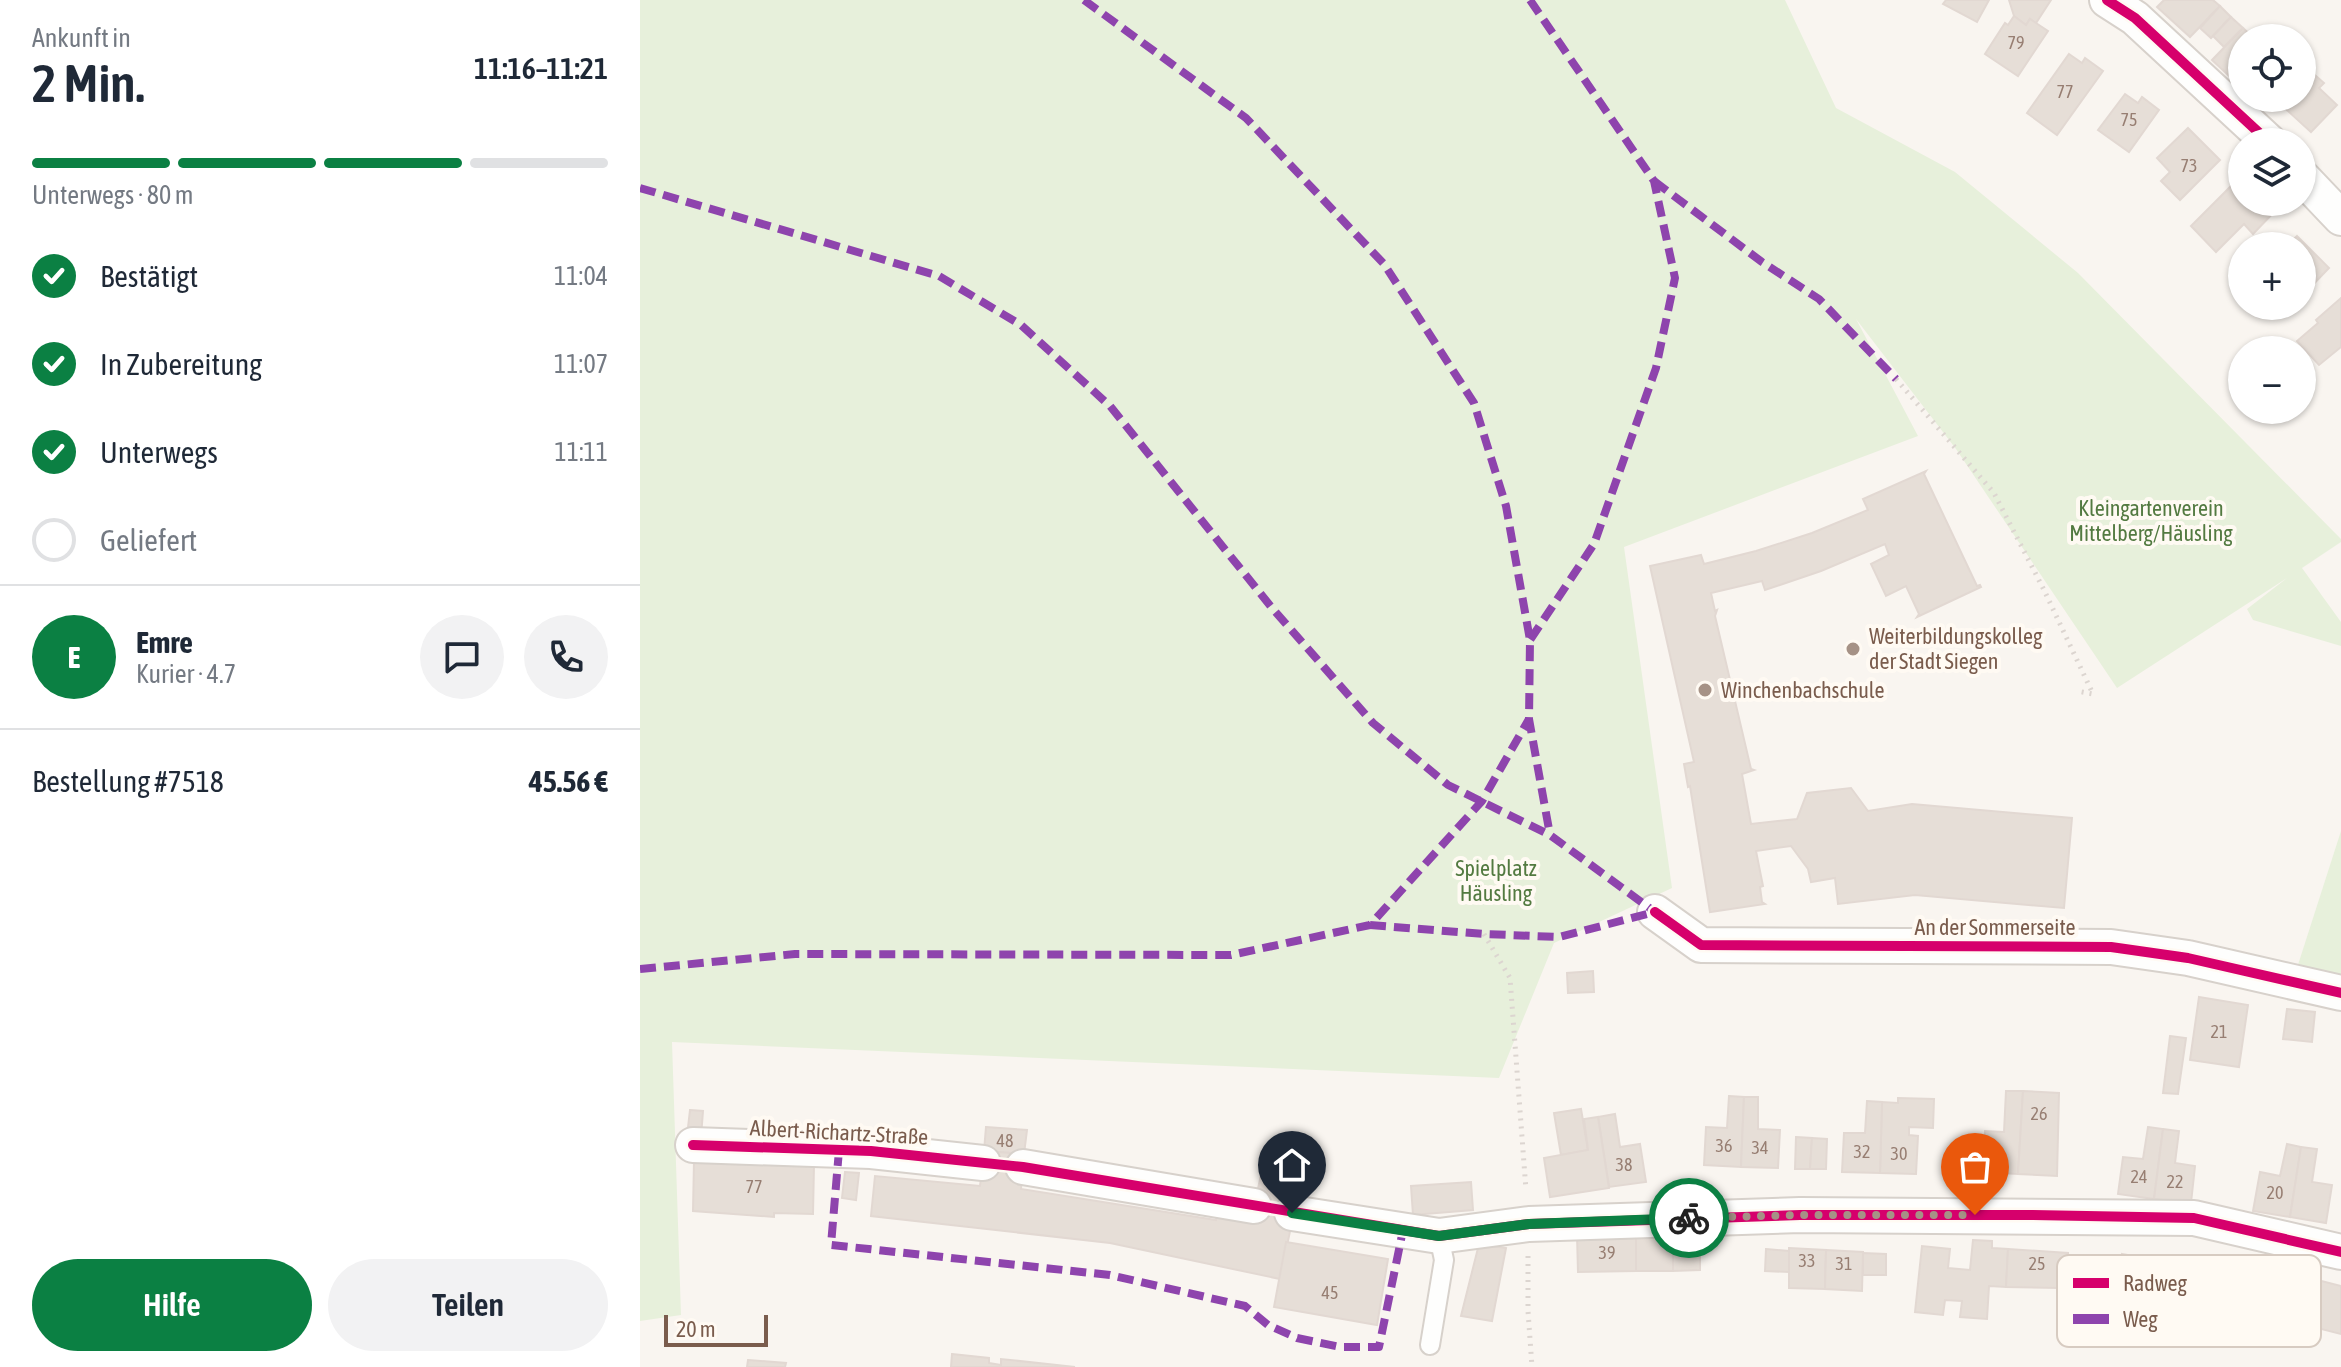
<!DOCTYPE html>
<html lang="de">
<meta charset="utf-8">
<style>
:root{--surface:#fff;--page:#f2f2f3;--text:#1f2937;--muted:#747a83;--line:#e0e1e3;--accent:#0b8043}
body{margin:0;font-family:"Asap Condensed",sans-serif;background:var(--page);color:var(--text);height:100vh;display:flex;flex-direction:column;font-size:30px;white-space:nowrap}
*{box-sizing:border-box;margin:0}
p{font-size:26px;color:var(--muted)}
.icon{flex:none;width:44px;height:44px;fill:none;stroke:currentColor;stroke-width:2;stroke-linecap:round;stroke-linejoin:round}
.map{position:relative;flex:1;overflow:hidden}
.details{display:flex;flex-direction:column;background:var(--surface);width:640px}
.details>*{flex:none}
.controls{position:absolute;left:1588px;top:24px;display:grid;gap:16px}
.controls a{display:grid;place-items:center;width:88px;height:88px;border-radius:50%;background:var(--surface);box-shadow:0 2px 6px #0004;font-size:40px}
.scale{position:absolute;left:24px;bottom:20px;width:104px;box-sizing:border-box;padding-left:8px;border:4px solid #7a5c4d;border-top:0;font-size:22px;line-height:28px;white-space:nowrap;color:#7a5c4d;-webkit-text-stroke:6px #fffaf3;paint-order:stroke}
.pin{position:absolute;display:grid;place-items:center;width:68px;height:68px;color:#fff;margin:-82px -34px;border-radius:50% 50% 50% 0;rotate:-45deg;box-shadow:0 0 8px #0007}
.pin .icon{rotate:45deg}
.courier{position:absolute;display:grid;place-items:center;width:80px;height:80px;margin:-40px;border:6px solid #0b8043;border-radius:50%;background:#fff;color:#222;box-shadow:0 2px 10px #0007}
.overview em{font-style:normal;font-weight:600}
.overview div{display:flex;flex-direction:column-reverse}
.overview{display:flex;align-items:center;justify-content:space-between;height:136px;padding:0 32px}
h1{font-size:52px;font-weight:600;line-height:60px}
.bar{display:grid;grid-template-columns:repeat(4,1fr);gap:12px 8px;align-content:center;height:96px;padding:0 32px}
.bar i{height:10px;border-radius:6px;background:var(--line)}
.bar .active{background:var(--accent)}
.bar p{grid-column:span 4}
.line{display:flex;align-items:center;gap:20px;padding:0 32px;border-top:2px solid var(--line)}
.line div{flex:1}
.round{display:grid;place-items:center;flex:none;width:84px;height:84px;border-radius:42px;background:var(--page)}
ol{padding:0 32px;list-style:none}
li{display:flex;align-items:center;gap:24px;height:88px}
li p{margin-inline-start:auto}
li .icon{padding:8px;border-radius:50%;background:var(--accent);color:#fff;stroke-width:4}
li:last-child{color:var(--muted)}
li i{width:44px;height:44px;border:4px solid var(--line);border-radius:50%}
.action{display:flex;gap:16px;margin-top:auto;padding:16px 32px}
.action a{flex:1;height:92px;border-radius:48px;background:var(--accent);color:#fff;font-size:32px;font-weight:600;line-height:92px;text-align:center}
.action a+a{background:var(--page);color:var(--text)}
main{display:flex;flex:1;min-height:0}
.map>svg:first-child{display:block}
.green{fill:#e7f0db}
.building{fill:#e6ded7;stroke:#e2d8d2;stroke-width:2}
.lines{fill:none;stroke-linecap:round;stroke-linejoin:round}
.lane-casing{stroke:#d7d1cb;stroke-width:22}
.street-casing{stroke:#d7d1cb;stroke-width:38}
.path{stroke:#dcd5d0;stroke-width:5;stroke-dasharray:2 6;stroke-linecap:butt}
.lane{stroke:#fefefd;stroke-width:18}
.street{stroke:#fefefd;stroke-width:34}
.quiet{stroke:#8e44ad;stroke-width:8;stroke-dasharray:16 8;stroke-linecap:butt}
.cycleway-casing{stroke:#fffaf3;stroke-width:15}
.cycleway{stroke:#d6006c;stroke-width:10}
.done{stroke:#a69286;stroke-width:8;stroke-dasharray:0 14.4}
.route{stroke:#0b8043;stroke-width:10}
.poi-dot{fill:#a69286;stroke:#fffaf3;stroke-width:3}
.labels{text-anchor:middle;stroke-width:8;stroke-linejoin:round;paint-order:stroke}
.number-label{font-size:18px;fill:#977e72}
.park-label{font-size:22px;fill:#537a41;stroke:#fffaf3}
.poi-label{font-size:22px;fill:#7a5c4d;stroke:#fffaf3;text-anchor:start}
.street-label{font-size:22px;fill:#7a5c4d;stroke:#fffaf3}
.key{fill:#fffaf3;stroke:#d7cbc1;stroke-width:2}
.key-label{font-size:22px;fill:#7a5c4d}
</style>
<main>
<section class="details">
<div class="overview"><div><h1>2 Min.</h1><p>Ankunft in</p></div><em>11:16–11:21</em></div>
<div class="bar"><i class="active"></i><i class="active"></i><i class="active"></i><i></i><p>Unterwegs · 80 m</p></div>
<ol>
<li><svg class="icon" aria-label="check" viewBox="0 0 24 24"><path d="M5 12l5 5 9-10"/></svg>Bestätigt<p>11:04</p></li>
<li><svg class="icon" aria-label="check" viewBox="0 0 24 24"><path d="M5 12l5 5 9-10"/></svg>In Zubereitung<p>11:07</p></li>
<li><svg class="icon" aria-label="check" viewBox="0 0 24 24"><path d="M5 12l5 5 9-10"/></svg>Unterwegs<p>11:11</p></li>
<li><i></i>Geliefert</li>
</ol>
<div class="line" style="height:144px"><b class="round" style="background:var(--accent);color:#fff">E</b><div><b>Emre</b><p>Kurier · 4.7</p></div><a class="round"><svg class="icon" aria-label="chat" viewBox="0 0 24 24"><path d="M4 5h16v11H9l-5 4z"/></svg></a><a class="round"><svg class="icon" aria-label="phone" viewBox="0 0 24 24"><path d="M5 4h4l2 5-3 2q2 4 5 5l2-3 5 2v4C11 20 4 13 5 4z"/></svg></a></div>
<div class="line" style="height:104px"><div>Bestellung #7518</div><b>45.56 €</b></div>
<div class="action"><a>Hilfe</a><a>Teilen</a></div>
</section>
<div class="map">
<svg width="1701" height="1367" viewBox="0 0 1701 1367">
<rect width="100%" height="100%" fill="#f9f5f0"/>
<g class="green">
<path d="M0,0h1145l51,108 119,64 123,101 263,266v3l-39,26 39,54v24l-88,-26 -6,-11 40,-31 -170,110 -161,-239 -100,-130 62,117 -294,111 48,341 -118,55 -55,135 -827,-36 9,273 -41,6z"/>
<path d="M1701,831v149l-45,-9z"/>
</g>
<g class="building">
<path d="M1306,0h43l-12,22 -34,-18z"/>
<path d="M1369,0h42l-15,23 -6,-4 -4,6 -12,-9z"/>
<path d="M1524,0h49l7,6 -30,31 -33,-30z"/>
<path d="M1580,6l11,11 -20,21 -11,-10z"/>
<path d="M1374,16l12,9 4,-6 18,12 -30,45 -33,-22 20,-31 3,2z"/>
<path d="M1591,17l12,11 -19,19 -11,-11z"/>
<path d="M1603,28l11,10h-12v50l-30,-28z"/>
<path d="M1429,54l13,9 3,-5 18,13 -46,64 -30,-22z"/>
<path d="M1668,69l16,14 -5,5 18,17 -26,27 -33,-30 4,-4h20v-22z"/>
<path d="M1485,94l13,9 4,-6 17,13 -30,42 -31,-22z"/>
<path d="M1548,128l32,32 -40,40 -19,-19 9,-9 -13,-14z"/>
<path d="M1602,175v27h32l5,5 -26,27 -9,-10 -28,28 -25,-26z"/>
<path d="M1657,236l32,32 -26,27 -1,-49h-15z"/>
<path d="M1701,298v49l-22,18 -22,-24 21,-18 -2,-3z"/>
<path d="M1286,471l-2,3 53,112 3,-1 1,2 -64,30 2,-3 -13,-28 -20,10 -15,-32 18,-9 -4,-11 -64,27 -56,19 -3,-9 -51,12 4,18 2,-1 -2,6 36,153 3,1 -12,4 9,50 46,-5 10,-26 44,-5 17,23 44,-7 160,14 -8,90 -149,-13 -77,9 -3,-26 -24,4 -3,-13 -17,-23 -35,5 7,35 -3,1 2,15 3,2 -55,8 -20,-126 -2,1 -4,-23 10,-2 -44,-196 51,-11 3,9 52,-13 56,-18 56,-23 -5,-11z"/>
<path d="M953,971l1,21 -26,1 -1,-20z"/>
<path d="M1559,997l49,8 -9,62 -49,-7z"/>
<path d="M1647,1009l28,3 -3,30 -29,-3z"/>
<path d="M1530,1036l16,2 -8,56 -15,-1z"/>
<path d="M1366,1091h17l-5,83 -35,-2 2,-41 19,1z"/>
<path d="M1383,1091l36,2 -2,83 -39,-2z"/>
<path d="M1089,1096l15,1 -3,70 -37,-2 2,-38 21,1z"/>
<path d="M1104,1097h14v32l22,1 -2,38 -37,-1z"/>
<path d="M1258,1098l36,1 -1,29 -24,-1v8l9,1 -2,38 -36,-1 2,-71 16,1z"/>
<path d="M1227,1101l15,1 -2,71 -38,-1 2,-39h21z"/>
<path d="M941,1109l7,41 -27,5 -7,-42z"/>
<path d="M50,1110l13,1 -2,26 -14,-1z"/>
<path d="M975,1114l5,33 20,-3 6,38 -37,5 -11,-70z"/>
<path d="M958,1117l11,71 -59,9 -6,-39 44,-8 -4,-31z"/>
<path d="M346,1127l41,3 -3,24 -40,-3z"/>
<path d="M1508,1127l15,2 -9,70 -36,-5 5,-37 20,2z"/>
<path d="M1523,1129l16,2 -4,32 20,3 -4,37 -37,-4z"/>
<path d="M1156,1137l16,1 -2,31h-15z"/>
<path d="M1172,1138l15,1 -1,30h-16z"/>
<path d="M1647,1144l14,3 -11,70 -37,-6 7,-39 20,4z"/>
<path d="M1661,1147l16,2 -5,33 20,3 -6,38 -36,-6z"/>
<path d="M344,1151l40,3 -3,35 195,31 3,-13 34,5 9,-42 39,9 -21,100 -170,-36 -239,-27 4,-40 105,10z"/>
<path d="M54,1161l120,3 -1,50 -39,-1v4l-81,-6z"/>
<path d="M205,1172l14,1 -3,27 -14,-2z"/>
<path d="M831,1182l2,28 -60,5 -2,-29z"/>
<path d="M996,1233h59l1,20 -23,1v17h-37z"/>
<path d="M996,1233v38l-58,1 -1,-37z"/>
<path d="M1333,1240l19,1v7l16,1 -2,38 -17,-1 -2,33 -27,-2 2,-16 -17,-1 -2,15 -28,-3 7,-66 28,3 -2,19 22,2z"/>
<path d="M646,1242l102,17 -11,66 -103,-18z"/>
<path d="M839,1244l27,4 -14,73 -31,-5z"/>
<path d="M1149,1248l37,2 -1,39 -36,-1z"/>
<path d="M1126,1249l23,2v21l-24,-1z"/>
<path d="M1368,1249l60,4 -1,22 -7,-1 -1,14 -53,-1z"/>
<path d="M1186,1250l37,2 -1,39 -37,-2z"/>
<path d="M1056,1253h4v17l-27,1v-17z"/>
<path d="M1223,1253l23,1v21h-23z"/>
<path d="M1482,1254l57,10 -8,38 -57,-12z"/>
<path d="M1658,1275l43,11v48l-55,-14z"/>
<path d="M312,1354l37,4v5l12,2v-6l74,8h-124z"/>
<path d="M108,1360l38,3 -1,4h-38z"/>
</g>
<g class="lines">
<g class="lane-casing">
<path id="lane" d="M790,1345l14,-85 -5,-24"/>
</g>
<g class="street-casing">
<g id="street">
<path d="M1467,0l28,18 134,124"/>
<path d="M1662,177l39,41"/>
<path d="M1015,912l46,33 410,2 77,11 153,35"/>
<path d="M53,1145l178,6 112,12"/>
<path d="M383,1167l231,39"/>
<path d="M652,1213l147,23 90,-12 271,-9 394,3 147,34"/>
</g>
</g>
<g class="path">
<path d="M1256,379l98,114 50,97 49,104 -16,-3"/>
<path d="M844,934l26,44 16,212"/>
<path d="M888,1256v55l4,56"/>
</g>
<use href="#lane" class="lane"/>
<use href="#street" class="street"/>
<g class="quiet">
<path d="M444,0l162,118 138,146 90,139 32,103 24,134 -1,79 21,116"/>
<path d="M890,0l124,181 21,97 -19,90 -62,176 -64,96"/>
<path d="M1014,181l108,81 57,37 77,80"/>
<path d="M0,188l299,88 82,49 89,81 162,202 101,115 75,62 102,50 105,77"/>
<path d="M730,925l114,9 75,3 96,-25"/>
<path d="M0,969l155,-15 436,1 139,-30 112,-124 47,-82"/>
<path d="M199,1150l-8,95 279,30 135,31 23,19 29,13 43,9h39l24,-117"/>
</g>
<g class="cycleway-casing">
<g id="cycleway">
<path d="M1467,0l28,18 134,124"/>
<path d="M1015,912l46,33 410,2 77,11 153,35"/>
<path d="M53,1145l178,6 152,16 416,69 90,-12 271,-9h233l161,3 147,34"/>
</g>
</g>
<use href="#cycleway" class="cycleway"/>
</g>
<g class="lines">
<path class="done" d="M1049,1218l111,-3h175"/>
<path class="route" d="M652,1213l147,23 90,-12 160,-6"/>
</g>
<g class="poi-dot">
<circle cx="1213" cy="649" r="8"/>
<circle cx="1065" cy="690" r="8"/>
</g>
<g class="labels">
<g class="number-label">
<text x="1376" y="49">79</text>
<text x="1425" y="98">77</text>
<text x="1489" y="126">75</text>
<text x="1549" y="172">73</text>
<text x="1579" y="1038">21</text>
<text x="1399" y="1120">26</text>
<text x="365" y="1147">48</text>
<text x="1084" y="1152">36</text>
<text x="1120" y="1154">34</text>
<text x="1222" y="1158">32</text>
<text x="1259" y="1160">30</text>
<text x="984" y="1171">38</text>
<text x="1499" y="1183">24</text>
<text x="1535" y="1188">22</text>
<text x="114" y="1193">77</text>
<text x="1635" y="1199">20</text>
<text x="967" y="1259">39</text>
<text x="1167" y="1267">33</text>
<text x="1204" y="1270">31</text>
<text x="1397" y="1270">25</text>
<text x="690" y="1299">45</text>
</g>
<g class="park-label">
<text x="1511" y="516">Kleingartenverein<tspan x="1511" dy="25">Mittelberg/Häusling</tspan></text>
<text x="856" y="876">Spielplatz<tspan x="856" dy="25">Häusling</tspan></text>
</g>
<g class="poi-label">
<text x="1229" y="644">Weiterbildungskolleg<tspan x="1229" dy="25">der Stadt Siegen</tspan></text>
<text x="1081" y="698">Winchenbachschule</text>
</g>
<g class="street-label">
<text x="1355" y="935">An der Sommerseite</text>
<text transform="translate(199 1132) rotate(3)" y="8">Albert-Richartz-Straße</text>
</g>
</g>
<rect x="1417" y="1255" width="264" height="92" rx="12" class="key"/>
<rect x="1433" y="1278" width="36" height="10" fill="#d6006c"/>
<rect x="1433" y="1314" width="36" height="10" fill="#8e44ad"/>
<g class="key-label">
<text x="1483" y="1291">Radweg</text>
<text x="1483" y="1327">Weg</text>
</g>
</svg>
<div class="controls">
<a><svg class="icon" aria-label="locate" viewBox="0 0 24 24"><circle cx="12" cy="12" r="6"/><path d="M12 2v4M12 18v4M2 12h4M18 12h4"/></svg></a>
<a><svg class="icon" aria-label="layers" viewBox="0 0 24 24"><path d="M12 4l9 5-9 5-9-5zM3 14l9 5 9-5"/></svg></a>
<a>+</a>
<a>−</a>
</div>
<div class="scale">20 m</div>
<div class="pin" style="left:1335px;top:1215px;background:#ea580c"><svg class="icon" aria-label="bag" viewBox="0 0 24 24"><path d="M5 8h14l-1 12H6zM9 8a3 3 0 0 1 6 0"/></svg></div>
<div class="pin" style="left:652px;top:1213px;background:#1f2937"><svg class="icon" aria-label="home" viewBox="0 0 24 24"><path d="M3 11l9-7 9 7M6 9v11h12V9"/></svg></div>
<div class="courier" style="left:1049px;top:1218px"><svg class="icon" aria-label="bike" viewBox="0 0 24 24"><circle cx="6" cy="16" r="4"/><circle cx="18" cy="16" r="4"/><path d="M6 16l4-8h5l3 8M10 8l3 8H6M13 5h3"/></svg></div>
</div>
</main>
